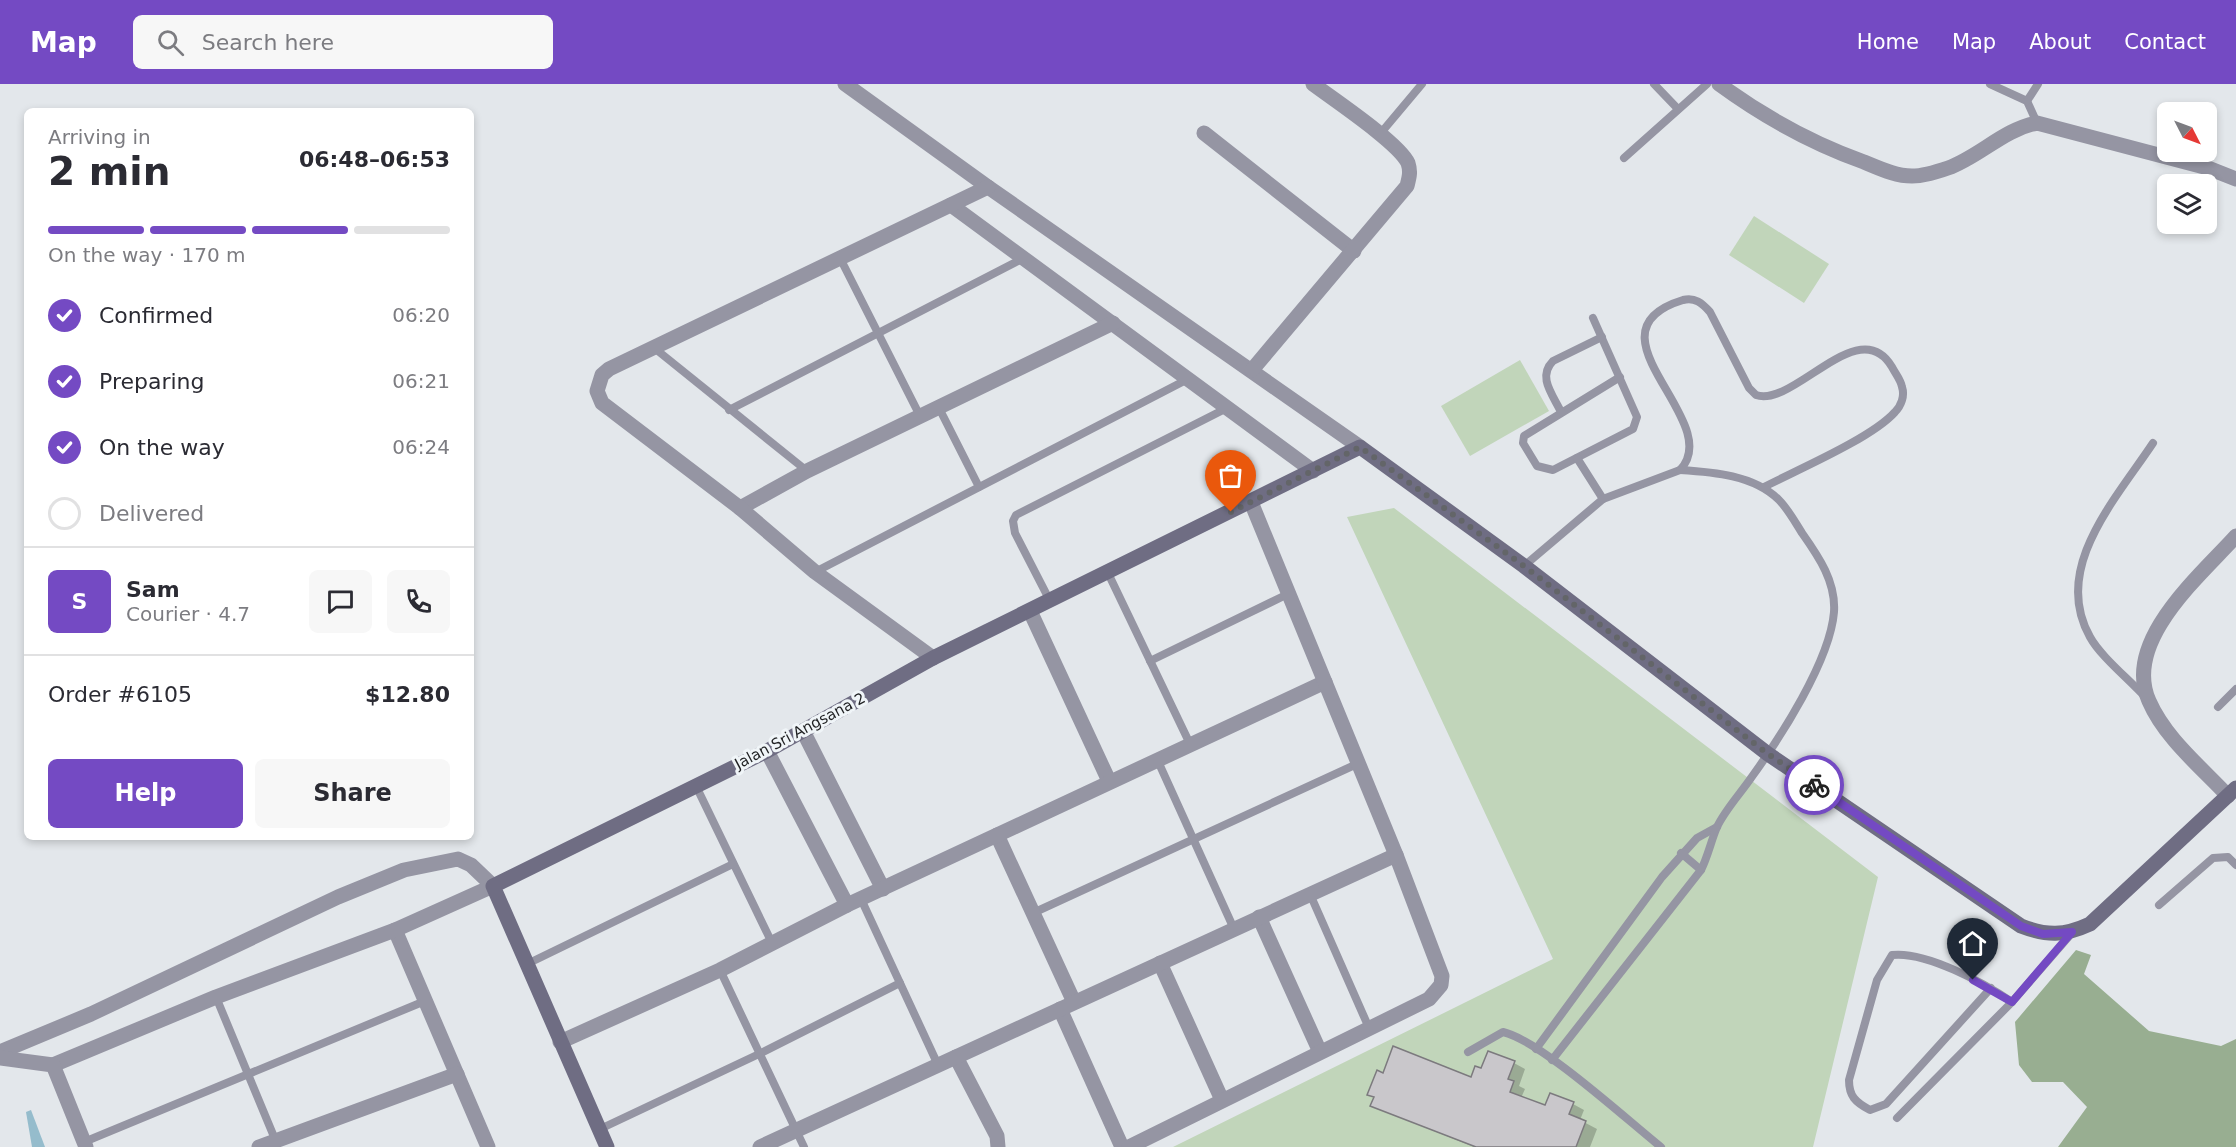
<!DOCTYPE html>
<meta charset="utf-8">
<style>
:root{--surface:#fff;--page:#f7f7f7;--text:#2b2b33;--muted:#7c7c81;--line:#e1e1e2;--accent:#744ac3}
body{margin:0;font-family:"DejaVu Sans",sans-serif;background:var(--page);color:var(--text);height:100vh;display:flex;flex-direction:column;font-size:22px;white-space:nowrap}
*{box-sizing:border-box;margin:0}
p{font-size:20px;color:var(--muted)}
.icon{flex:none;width:33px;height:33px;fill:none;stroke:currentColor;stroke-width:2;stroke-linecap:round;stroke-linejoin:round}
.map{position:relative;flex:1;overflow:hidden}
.sheet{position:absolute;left:24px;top:24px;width:450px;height:732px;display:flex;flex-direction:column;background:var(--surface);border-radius:9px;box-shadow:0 3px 9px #0003}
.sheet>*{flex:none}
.needle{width:39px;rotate:132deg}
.tools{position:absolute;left:2157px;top:18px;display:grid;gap:12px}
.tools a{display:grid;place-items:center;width:60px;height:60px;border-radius:9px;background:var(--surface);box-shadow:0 3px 9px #0003;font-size:30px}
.pin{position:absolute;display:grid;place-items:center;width:51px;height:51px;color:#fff;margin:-62px -26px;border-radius:50% 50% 50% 0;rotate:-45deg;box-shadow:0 0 6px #0007}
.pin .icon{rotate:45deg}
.courier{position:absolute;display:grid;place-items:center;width:60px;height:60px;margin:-30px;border:4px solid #744ac3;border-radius:50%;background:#fff;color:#222;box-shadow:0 2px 8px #0007}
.headline em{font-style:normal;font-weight:700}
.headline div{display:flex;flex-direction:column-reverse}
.headline{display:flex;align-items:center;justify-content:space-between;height:102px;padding:0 24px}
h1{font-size:39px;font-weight:700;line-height:45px}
.bar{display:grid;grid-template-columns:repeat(4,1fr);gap:9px 6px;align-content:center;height:72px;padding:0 24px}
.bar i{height:8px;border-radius:4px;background:var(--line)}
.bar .current{background:var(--accent)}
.bar p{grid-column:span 4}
.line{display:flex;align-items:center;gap:15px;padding:0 24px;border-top:2px solid var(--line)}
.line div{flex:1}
.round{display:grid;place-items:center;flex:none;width:63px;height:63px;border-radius:9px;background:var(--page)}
ol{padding:0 24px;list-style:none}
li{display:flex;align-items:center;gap:18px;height:66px}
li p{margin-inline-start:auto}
li .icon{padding:6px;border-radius:50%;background:var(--accent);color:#fff;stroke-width:4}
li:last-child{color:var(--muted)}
li i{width:33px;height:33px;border:3px solid var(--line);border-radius:50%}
.primary-button{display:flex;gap:12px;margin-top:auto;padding:12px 24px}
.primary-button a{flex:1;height:69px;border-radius:9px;background:var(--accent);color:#fff;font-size:24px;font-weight:700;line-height:69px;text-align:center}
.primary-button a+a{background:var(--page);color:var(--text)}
header{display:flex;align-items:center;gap:36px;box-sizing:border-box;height:84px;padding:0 30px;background:var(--accent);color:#fff}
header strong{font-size:28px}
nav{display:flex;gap:33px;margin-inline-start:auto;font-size:21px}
.search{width:420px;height:54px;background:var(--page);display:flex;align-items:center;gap:15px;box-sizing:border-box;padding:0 21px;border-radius:9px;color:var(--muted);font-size:22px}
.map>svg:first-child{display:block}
.green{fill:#c1d5ba}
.forest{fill:#98ae91}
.water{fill:#95bccc}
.shadow{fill:#0003}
.building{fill:#c9c7cb;stroke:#7c7a7e;stroke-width:1.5}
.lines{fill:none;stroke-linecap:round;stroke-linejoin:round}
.lane{stroke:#9595a3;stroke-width:8}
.street{stroke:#9595a3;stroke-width:15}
.secondary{stroke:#6f6d83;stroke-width:15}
.done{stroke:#636568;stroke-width:6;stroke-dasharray:0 10.8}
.route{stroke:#744ac3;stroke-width:8}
.labels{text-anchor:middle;stroke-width:6;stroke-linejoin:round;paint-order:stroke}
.street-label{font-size:15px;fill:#1e1f21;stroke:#f0f5f8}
</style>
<header>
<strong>Map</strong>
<div class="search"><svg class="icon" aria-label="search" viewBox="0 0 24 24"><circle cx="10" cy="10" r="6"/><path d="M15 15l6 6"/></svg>Search here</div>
<nav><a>Home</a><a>Map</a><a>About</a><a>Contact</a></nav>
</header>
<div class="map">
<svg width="2236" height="1063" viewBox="0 0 2236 1063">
<rect width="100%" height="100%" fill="#e3e7eb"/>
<g class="green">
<path d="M1754,132l75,48 -25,39 -75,-48z"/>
<path d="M1520,276l29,51 -79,45 -29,-50z"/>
<path d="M1394,424l484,369 -65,270h-640l380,-188 -206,-442z"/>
</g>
<path class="forest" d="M2076,866l15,5 -7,19 65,57 72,15 15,-7v108h-178l29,-40 -24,-25h-31l-13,-17 -4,-43z"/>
<path class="water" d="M31,1026l14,37h-13l-6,-35z"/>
<path class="shadow" d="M1514,979l11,6 -6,17 6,3 -4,9 25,9 27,-3 11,6 -4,10 17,9 -7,18h-116l-102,-41 100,-27 10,-9z"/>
<path class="building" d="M1393,962l78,31 4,-11 6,2 7,-17 27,10 -7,18 6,2 -4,11 35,13 5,-12 24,9 -5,12 17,7 -10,26h-100l-106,-41 4,-9 -7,-2 10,-25 6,3z"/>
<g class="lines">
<g class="lane">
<path d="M1654,0l24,25"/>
<path d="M1990,0l37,17 10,22"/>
<path d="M2027,17l11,-17"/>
<path d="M1380,50l42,-50"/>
<path d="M1624,74l83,-74"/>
<path d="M840,174l80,158"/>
<path d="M1593,234l44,99 -4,12 -80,41 -16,-4 -14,-23 1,-7 96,-59"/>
<path d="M653,263l154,124"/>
<path d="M939,324l40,79"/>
<path d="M729,326l295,-152"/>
<path d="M1561,328c-8,-17 -24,-35 -8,-51l49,-24"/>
<path d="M1577,374l26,41"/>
<path d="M1524,482l79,-67 77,-29c47,-49 -102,-138 3,-170 12,-3 19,3 27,12l39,76 7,7c38,13 103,-84 136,-28 3,6 9,13 10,20 3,9 -1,19 -7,25 -23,26 -98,58 -131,75"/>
<path d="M815,488l375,-194"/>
<path d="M1108,489l82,171"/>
<path d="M1050,517l-35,-68 -2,-12 3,-6 213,-108"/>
<path d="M1150,577l140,-68"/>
<path d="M2146,614c-16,-18 -45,-41 -56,-61 -39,-69 26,-138 63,-194"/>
<path d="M2218,623l18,-18"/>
<path d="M1157,675l77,170"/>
<path d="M696,702l76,157"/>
<path d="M1681,769l20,17"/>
<path d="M1310,810l59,134"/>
<path d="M861,815l77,166"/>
<path d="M2159,821l54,-47 15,-1 8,8"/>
<path d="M1033,829l326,-150"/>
<path d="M527,880l206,-100"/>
<path d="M720,886l84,177"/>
<path d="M1991,904l-105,116 -16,6c-15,-8 -21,-14 -21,-30l28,-100 15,-25c34,-4 92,28 120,47"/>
<path d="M216,913l61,147"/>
<path d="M1536,965l126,-172 35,-39 20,-11"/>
<path d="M1468,968l35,-20c38,9 123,87 158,115"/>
<path d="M1552,976l149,-190c7,-14 10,-29 16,-43 8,-17 23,-33 34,-49 29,-40 79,-117 83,-166 2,-30 -15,-55 -32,-79 -7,-11 -14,-24 -23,-33 -25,-25 -66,-28 -99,-30"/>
<path d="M1897,1034l115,-116 60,-69"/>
<path d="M600,1045l159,-75 141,-71"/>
<path d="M84,1058l341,-141"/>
</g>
<g class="street">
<path d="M845,0l143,103 372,260"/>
<path d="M1719,0c45,33 92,59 145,78 15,6 31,14 48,14 12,0 24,-4 36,-8 31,-11 56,-39 89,-45l171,45 28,11"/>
<path d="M1204,49l150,118"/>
<path d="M951,121l362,266"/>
<path d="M1252,286l155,-184c2,-8 4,-14 1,-23 -9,-20 -75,-64 -95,-79"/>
<path d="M740,424l67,-37 306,-148"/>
<path d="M1030,527l79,170"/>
<path d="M933,574l-118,-86 -75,-64 -138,-105 -5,-12 5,-16 7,-6 379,-182"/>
<path d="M803,647l80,158"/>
<path d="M767,667l80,154"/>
<path d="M2228,712c-27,-29 -63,-58 -79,-95 -27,-60 52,-126 87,-165"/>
<path d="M997,751l77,167"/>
<path d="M1259,833l61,135"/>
<path d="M395,846l93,217"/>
<path d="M1160,879l62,137"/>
<path d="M1060,925l62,138"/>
<path d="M560,958l160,-72 127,-65 478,-223"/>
<path d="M0,968l91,-38 247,-117 66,-27 54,-11 13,6 22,21 -98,44 -179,67 -163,68"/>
<path d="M956,973l41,79 1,11"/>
<path d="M0,974l53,7 33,82"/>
<path d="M259,1063l198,-73"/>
<path d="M760,1063l636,-292"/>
<path d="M1129,1063l300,-148 12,-14 1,-9 -46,-121 -145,-353"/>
</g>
<path class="secondary" d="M607,1063l-114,-261 274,-135 166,-93 427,-211 164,119 244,188 253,172c26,10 43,10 69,-2l146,-136"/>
</g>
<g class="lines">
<path class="done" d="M1231,428l129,-65 164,119 244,188 46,31"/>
<path class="route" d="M1814,701l207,141 22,8 29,-2 -60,70 -39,-22"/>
</g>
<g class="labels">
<g class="street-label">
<text transform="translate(800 647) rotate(-28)" y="5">Jalan Sri Angsana 2</text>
</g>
</g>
</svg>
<div class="tools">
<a><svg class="needle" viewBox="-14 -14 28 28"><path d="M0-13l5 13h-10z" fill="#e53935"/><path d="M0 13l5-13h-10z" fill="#7c7c81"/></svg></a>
<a><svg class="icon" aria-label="layers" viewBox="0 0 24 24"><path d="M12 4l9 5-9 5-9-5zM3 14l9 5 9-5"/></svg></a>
</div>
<div class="pin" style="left:1231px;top:428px;background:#ea580c"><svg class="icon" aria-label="bag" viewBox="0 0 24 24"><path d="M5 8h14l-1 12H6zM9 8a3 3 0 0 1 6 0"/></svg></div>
<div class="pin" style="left:1973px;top:896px;background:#1f2937"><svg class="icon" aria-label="home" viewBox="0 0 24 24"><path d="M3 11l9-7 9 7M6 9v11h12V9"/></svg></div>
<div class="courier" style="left:1814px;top:701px"><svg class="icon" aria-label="bike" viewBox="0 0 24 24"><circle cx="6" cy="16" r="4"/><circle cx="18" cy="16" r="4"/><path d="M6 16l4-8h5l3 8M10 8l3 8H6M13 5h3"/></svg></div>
<section class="sheet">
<div class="headline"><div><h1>2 min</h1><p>Arriving in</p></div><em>06:48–06:53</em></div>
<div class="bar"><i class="current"></i><i class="current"></i><i class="current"></i><i></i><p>On the way · 170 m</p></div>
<ol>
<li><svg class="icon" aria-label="check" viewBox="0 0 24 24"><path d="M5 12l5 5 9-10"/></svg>Confirmed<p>06:20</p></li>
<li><svg class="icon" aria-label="check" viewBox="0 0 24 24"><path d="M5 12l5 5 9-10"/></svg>Preparing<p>06:21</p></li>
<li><svg class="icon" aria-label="check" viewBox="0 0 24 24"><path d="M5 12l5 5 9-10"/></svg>On the way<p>06:24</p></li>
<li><i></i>Delivered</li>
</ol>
<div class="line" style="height:108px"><b class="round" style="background:var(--accent);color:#fff">S</b><div><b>Sam</b><p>Courier · 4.7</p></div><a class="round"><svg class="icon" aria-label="chat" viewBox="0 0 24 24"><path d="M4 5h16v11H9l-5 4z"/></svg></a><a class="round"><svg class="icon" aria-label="phone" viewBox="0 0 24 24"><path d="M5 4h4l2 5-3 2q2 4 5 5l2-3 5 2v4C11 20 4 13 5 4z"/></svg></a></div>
<div class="line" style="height:78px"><div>Order #6105</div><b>$12.80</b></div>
<div class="primary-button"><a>Help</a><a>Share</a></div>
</section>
</div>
